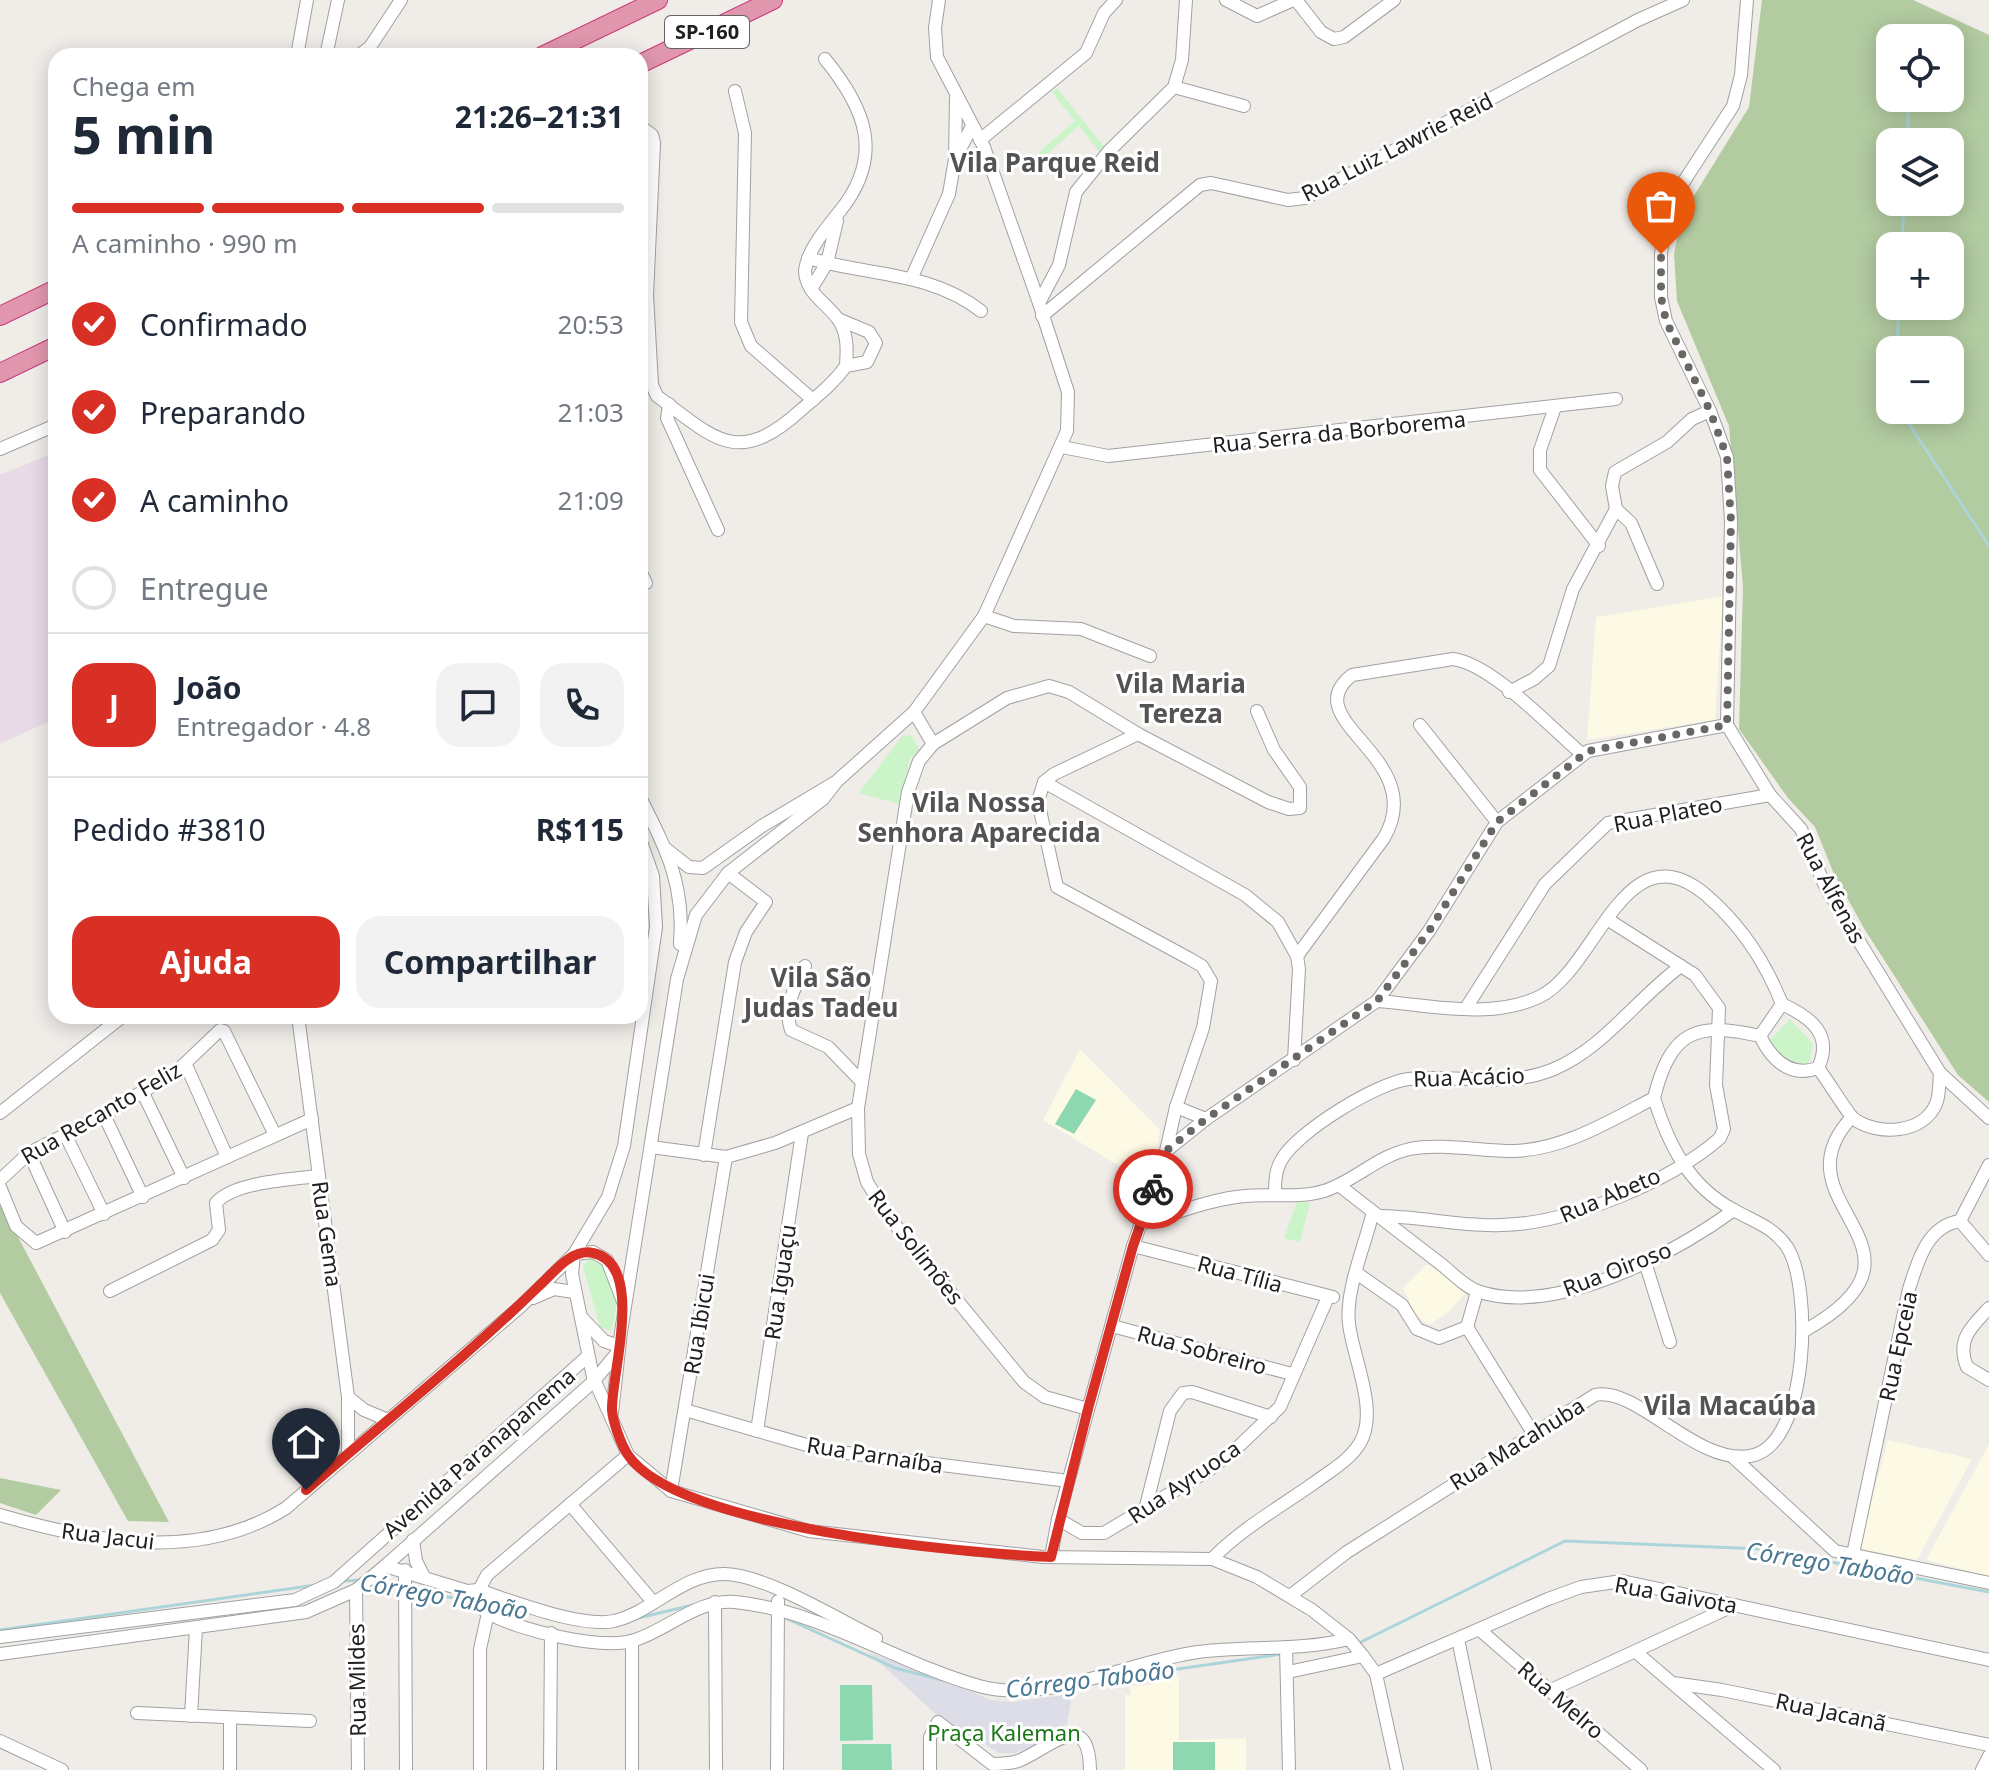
<!DOCTYPE html>
<html lang="pt">
<meta charset="utf-8">
<style>
:root{--surface:#fff;--page:#f2f2f3;--text:#1f2937;--muted:#747a83;--line:#e0e1e3;--accent:#d93025}
body{margin:0;font-family:"Noto Sans",sans-serif;background:var(--page);color:var(--text);height:100vh;display:flex;flex-direction:column;font-size:30px;white-space:nowrap}
*{box-sizing:border-box;margin:0}
p{font-size:26px;color:var(--muted)}
.icon{flex:none;width:44px;height:44px;fill:none;stroke:currentColor;stroke-width:2;stroke-linecap:round;stroke-linejoin:round}
.map{position:relative;flex:1;overflow:hidden}
.drawer{position:absolute;left:48px;top:48px;width:600px;height:976px;display:flex;flex-direction:column;background:var(--surface);border-radius:24px;box-shadow:0 4px 20px #0003}
.drawer>*{flex:none}
.tools{position:absolute;left:1876px;top:24px;display:grid;gap:16px}
.tools a{display:grid;place-items:center;width:88px;height:88px;border-radius:16px;background:var(--surface);box-shadow:0 4px 20px #0003;font-size:40px}
.pin{position:absolute;display:grid;place-items:center;width:68px;height:68px;color:#fff;margin:-82px -34px;border-radius:50% 50% 50% 0;rotate:-45deg;box-shadow:0 0 8px #0007}
.pin .icon{rotate:45deg}
.courier{position:absolute;display:grid;place-items:center;width:80px;height:80px;margin:-40px;border:6px solid #d93025;border-radius:50%;background:#fff;color:#222;box-shadow:0 2px 10px #0007}
.head em{font-style:normal;font-weight:700}
.head div{display:flex;flex-direction:column-reverse}
.head{display:flex;align-items:center;justify-content:space-between;height:136px;padding:0 24px}
h1{font-size:52px;font-weight:700;line-height:60px}
.bar{display:grid;grid-template-columns:repeat(4,1fr);gap:12px 8px;align-content:center;height:96px;padding:0 24px}
.bar i{height:10px;border-radius:6px;background:var(--line)}
.bar .active{background:var(--accent)}
.bar p{grid-column:span 4}
.line{display:flex;align-items:center;gap:20px;padding:0 24px;border-top:2px solid var(--line)}
.line div{flex:1}
.round{display:grid;place-items:center;flex:none;width:84px;height:84px;border-radius:24px;background:var(--page)}
ol{padding:0 24px;list-style:none}
li{display:flex;align-items:center;gap:24px;height:88px}
li p{margin-inline-start:auto}
li .icon{padding:8px;border-radius:50%;background:var(--accent);color:#fff;stroke-width:4}
li:last-child{color:var(--muted)}
li i{width:44px;height:44px;border:4px solid var(--line);border-radius:50%}
.button{display:flex;gap:16px;margin-top:auto;padding:16px 24px}
.button a{flex:1;height:92px;border-radius:24px;background:var(--accent);color:#fff;font-size:32px;font-weight:700;line-height:92px;text-align:center}
.button a+a{background:var(--page);color:var(--text)}
.map>svg:first-child{display:block}
.industrial{fill:#e8dae7}
.education{fill:#fcf9e4}
.forest{fill:#b2cba0;fill-rule:evenodd}
.park{fill:#cbf5c9}
.pitch{fill:#8dd8b1}
.plaza{fill:#dcdde6}
.lines{fill:none;stroke-linecap:round;stroke-linejoin:round}
.stream{stroke:#acd5d9;stroke-width:3}
.minor-casing{stroke:#a1a1a1;stroke-width:14}
.highway-casing{stroke:#cc367d;stroke-width:20}
.minor{stroke:#fff;stroke-width:12}
.highway{stroke:#e097ae;stroke-width:18}
.done{stroke:#696766;stroke-width:8;stroke-dasharray:0 14.4}
.route{stroke:#d93025;stroke-width:10}
.labels{text-anchor:middle;stroke-width:6;stroke-linejoin:round;paint-order:stroke}
.shield{fill:#fff;stroke:#636363;stroke-width:2}
.shield-label{font-size:20px;font-weight:bold;fill:#202020}
.street-label{font-size:22px;fill:#202020;stroke:#fff}
.park-label{font-size:22px;fill:#1a7716;stroke:#fff}
.water-label{font-size:24px;font-style:italic;fill:#4a7791;stroke:#fff}
.quarter-label{font-size:26px;font-weight:bold;fill:#535353;stroke:#fff}
</style>
<div class="map">
<svg width="1989" height="1770" viewBox="0 0 1989 1770">
<rect width="100%" height="100%" fill="#f0ece8"/>
<path class="industrial" d="M56,452v266l-56,26v-269z"/>
<g class="education">
<path d="M1723,596l-8,124 -128,20 9,-123z"/>
<path d="M1080,1049l80,81 -3,22 -16,27 -98,-59z"/>
<path d="M1427,1264l40,27 -18,21 -20,13 -13,-10 -13,-27z"/>
<path d="M1888,1440l84,19 -55,101 -59,-12z"/>
<path d="M1989,1444v132l-63,-16z"/>
<path d="M1179,1675v65l67,-2v32h-121v-75h6l-1,-9 21,-1v-9z"/>
</g>
<g class="forest">
<path d="M1762,0h151l76,35v1067l-31,-27 -93,-145 -31,-56 -19,-47 -27,-29 -49,-69 4,-142 -14,-161 -52,-125 -3,-47 8,-39 67,-108zM1890,38h60v60h-60zM1890,142h60v60h-60zM1890,246h60v60h-60zM1890,350h60v60h-60z"/>
<path d="M0,1203l169,319 -41,-1 -128,-228z"/>
<path d="M0,1478l61,12 -25,25 -36,-12z"/>
</g>
<g class="park">
<path d="M1057,88l48,60 -5,5 -21,-27 -34,30 -3,12 -3,-16 36,-31 -23,-29z"/>
<path d="M903,735l9,1 7,14 -9,8 -11,46 -40,-11z"/>
<path d="M1790,1019l23,25 -3,17 -14,7 -19,-13 -8,-14z"/>
<path d="M1297,1202l13,1 -10,39 -16,-4z"/>
<path d="M590,1257c32,10 29,48 21,74l-11,-4 -17,-60z"/>
</g>
<g class="pitch">
<path d="M1076,1089l20,11 -22,34 -19,-10z"/>
<path d="M840,1685h32l1,55 -33,1z"/>
<rect x="1173" y="1742" width="42" height="28"/>
<path d="M842,1744h49l1,26h-50z"/>
</g>
<path class="plaza" d="M868,1652l76,27 46,21 23,2 59,-8 -5,30 -26,19 -26,10h-16l-60,-36z"/>
<g class="lines">
<g class="stream">
<path d="M1907,142l2,-44"/>
<path d="M1902,246l2,-44"/>
<path d="M1897,350l2,-44"/>
<path d="M1900,410l89,136"/>
<path d="M344,1581l16,-1"/>
<path d="M371,1582l32,6"/>
<path d="M411,1590l59,11"/>
<path d="M493,1606l32,6"/>
<path d="M783,1617l112,51 51,13"/>
<path d="M634,1619l59,-14"/>
<path d="M0,1630l316,-45"/>
<path d="M1357,1644l208,-103 198,8 226,43"/>
<path d="M1115,1678l167,-24"/>
</g>
<g class="minor-casing">
<g id="minor">
<path d="M1226,0l31,16 36,-16"/>
<path d="M1296,0l25,32 13,7 10,-2 50,-37"/>
<path d="M1747,0l-6,75 -8,31 -56,86 -13,35 -3,27v43l5,24 44,90 17,46 4,64 -4,204 43,70 31,34 24,57 115,187 49,45"/>
<path d="M297,56l10,-56"/>
<path d="M326,56l12,-56"/>
<path d="M358,56l12,-9 31,-47"/>
<path d="M1174,87l70,19"/>
<path d="M735,91l10,42 -4,189 10,24 62,54"/>
<path d="M640,126l12,9 2,8 -7,152 5,90 5,11c59,44 81,71 144,14 16,-14 32,-26 45,-44 1,-15 2,-30 -6,-44 -11,-18 -35,-28 -35,-52 4,-23 21,-41 35,-59 45,-56 25,-103 -15,-152"/>
<path d="M980,140l106,-87 18,-40 12,-13"/>
<path d="M955,159l17,-33"/>
<path d="M808,258c60,18 122,13 173,53"/>
<path d="M912,277l37,-83 6,-35 1,-61"/>
<path d="M811,289l16,-26 10,-42"/>
<path d="M1039,303l20,-38 17,-73 33,-41 65,-64 8,-27 4,-60"/>
<path d="M1042,316l158,-131 11,-2 77,17 17,-2 333,-178 45,-20"/>
<path d="M838,319l31,13 7,11 -9,19 -21,4"/>
<path d="M669,404l-2,14 51,112"/>
<path d="M1555,407l-15,43v20l59,76"/>
<path d="M1062,447l46,9 508,-57"/>
<path d="M0,449l56,-24"/>
<path d="M1616,509l15,14 26,61"/>
<path d="M640,571l6,12"/>
<path d="M984,616l30,10 67,3 69,27"/>
<path d="M1509,692l25,-13 15,-13 24,-77 43,-80 -4,-23 3,-14 52,-30 25,-23 18,-8"/>
<path d="M914,712l19,32"/>
<path d="M1420,725l77,97"/>
<path d="M1138,734l-84,40 -10,8 -6,19 19,86 133,72 12,7 9,15 -8,47 -27,79 -10,44"/>
<path d="M1044,782l201,113 33,27 19,34 2,13 -5,91"/>
<path d="M640,797c26,52 45,87 40,147"/>
<path d="M640,839l13,37 3,51 -32,219 -16,51 -34,57 -2,20 21,103 35,78 43,36 138,40 234,26 169,2 45,18 55,33 37,29 14,17 13,18 21,96"/>
<path d="M666,849l23,18 14,1 59,-42 72,-43"/>
<path d="M1297,956l87,-118c47,-81 -91,-117 -32,-163l101,-16c39,5 98,69 129,95"/>
<path d="M805,966c-10,22 -22,40 -14,64l37,17 34,35"/>
<path d="M1377,1001c53,4 113,19 162,-4 58,-27 85,-171 167,-102 35,30 59,66 76,109"/>
<path d="M1782,1004c28,13 52,30 36,64 -28,10 -46,-8 -58,-32z"/>
<path d="M1466,1008l79,-124 63,-61 162,-28"/>
<path d="M298,1016l50,381v56"/>
<path d="M186,1065l41,92"/>
<path d="M1818,1068c9,11 29,45 36,51 24,17 69,15 82,-15 4,-9 3,-22 4,-31"/>
<path d="M143,1093l41,85"/>
<path d="M1176,1107l30,12"/>
<path d="M0,1113l123,-97"/>
<path d="M104,1115l39,82"/>
<path d="M65,1134l39,80"/>
<path d="M651,1147l75,10 49,-14 83,-35"/>
<path d="M29,1153l36,79"/>
<path d="M704,1155l31,-193 11,-30 20,-30 -38,-29"/>
<path d="M0,1180l29,-27 75,-38 73,-44 43,-41 4,1 51,104"/>
<path d="M1340,1186c33,26 67,52 101,78 11,9 25,24 39,28 77,24 193,-38 254,-82"/>
<path d="M0,1187l16,39 20,17 276,-124"/>
<path d="M1275,1195c0,-12 0,-25 7,-36 15,-27 96,-77 127,-80 48,-5 98,10 145,-10 51,-22 82,-70 127,-103"/>
<path d="M1379,1216c41,0 81,11 122,9 67,-1 169,-43 219,-87l4,-9 -8,-44 3,-77 -24,-33 -88,-56"/>
<path d="M1960,1221l29,34"/>
<path d="M1140,1224c34,-10 70,-25 105,-28 26,-3 53,3 79,-5 31,-10 53,-35 86,-42 29,-6 72,2 103,2 50,-1 97,-30 141,-53"/>
<path d="M1133,1246l200,51"/>
<path d="M574,1254l19,-2 14,8 17,44"/>
<path d="M1645,1262l25,80"/>
<path d="M1358,1274l44,31 15,24 22,9 28,-11 10,-35"/>
<path d="M110,1291l102,-51 7,-10 -3,-27c17,-21 77,-24 103,-27"/>
<path d="M533,1298l21,-9 20,3"/>
<path d="M1989,1308c-18,19 -33,32 -22,59l22,13"/>
<path d="M582,1318l22,23 15,5"/>
<path d="M1112,1326l180,48"/>
<path d="M1467,1327l66,106"/>
<path d="M1804,1331c149,-83 -34,-127 48,-214"/>
<path d="M348,1397l16,13 24,10"/>
<path d="M1088,1409l-43,-12 -21,-15 -136,-166 -21,-34 -8,-28 -1,-46 50,-316 11,-31 14,-17 74,-46 42,-12 20,6 69,42 130,68 21,7 11,-1v-21l-26,-37 -17,-39"/>
<path d="M685,1410l139,40 244,31"/>
<path d="M612,1413l9,-81 56,-353 19,-64 32,-42 95,-74 14,-18 77,-69 70,-96 83,-185 1,-39 -29,-89 -55,-156 -47,-90 -2,-29 4,-28"/>
<path d="M757,1431l45,-298"/>
<path d="M1733,1457l102,94 154,32"/>
<path d="M671,1491l55,-334"/>
<path d="M570,1504l83,98"/>
<path d="M1145,1510l25,-99 13,-18 9,-1 79,25"/>
<path d="M0,1515c93,27 199,48 286,-7l234,-201 54,-53"/>
<path d="M1058,1519l24,14h22l105,-63 29,-23 42,-40 48,-110"/>
<path d="M413,1540l3,21 8,16"/>
<path d="M1853,1554l56,-265c9,-28 18,-63 51,-68l29,-56"/>
<path d="M1051,1557l7,-38 75,-273 33,-95 40,-32 171,-118 52,-70 68,-109 91,-71 139,-26"/>
<path d="M1212,1559c29,-30 68,-52 102,-76 16,-12 35,-22 46,-40 19,-32 -7,-85 -11,-119 -4,-33 16,-79 24,-112"/>
<path d="M385,1566l82,25 11,-1c34,11 102,38 136,31 39,-9 69,-48 111,-47 41,1 112,45 151,64"/>
<path d="M405,1570l1,200"/>
<path d="M356,1590l2,180"/>
<path d="M467,1591c6,8 12,17 21,22 30,17 114,38 147,27 34,-11 62,-41 100,-38 87,9 162,61 244,84 68,19 151,-25 219,-34 50,-6 102,-1 151,-13"/>
<path d="M476,1596l11,-21 141,-120"/>
<path d="M1290,1596l57,-44 248,-157c42,-9 101,70 155,61 59,-9 63,-169 37,-209 -14,-21 -35,-26 -55,-38 -44,-24 -64,-66 -78,-111 17,-67 41,-77 106,-62"/>
<path d="M715,1602l1,168"/>
<path d="M1481,1631l160,139"/>
<path d="M0,1637l295,-37 39,-18 254,-226"/>
<path d="M1458,1639l27,131"/>
<path d="M632,1641v129"/>
<path d="M1286,1647l3,123"/>
<path d="M1637,1653l137,117"/>
<path d="M0,1654l306,-42 50,-22 29,-24 209,-185 23,-28"/>
<path d="M1288,1672l75,-16"/>
<path d="M1376,1674l172,-75 33,-12 41,-6 367,79"/>
<path d="M1673,1683l49,7 267,55"/>
<path d="M1551,1690l184,-85"/>
<path d="M137,1713l173,8"/>
<path d="M191,1716l5,-88"/>
<path d="M0,1741l62,29"/>
<path d="M230,1770v-51"/>
<path d="M480,1770v-121l12,-54"/>
<path d="M550,1770l1,-137"/>
<path d="M777,1770l1,-169"/>
<path d="M930,1770v-33l8,-15 54,42c8,0 17,0 26,-3 28,-10 71,-57 72,9"/>
<path d="M1982,1770l7,-14"/>
</g>
</g>
<g class="highway-casing">
<g id="highway">
<path d="M542,56l116,-56"/>
<path d="M640,64l133,-64"/>
<path d="M0,316l56,-27"/>
<path d="M0,373l56,-27"/>
</g>
</g>
<use href="#minor" class="minor"/>
<use href="#highway" class="highway"/>
</g>
<g class="lines">
<path class="done" d="M1153,1189l13,-38 40,-32 171,-118 52,-70 68,-109 91,-71 139,-26 4,-204 -4,-64 -17,-46 -44,-90 -5,-24v-43"/>
<path class="route" d="M306,1490c78,-68 159,-132 233,-204 14,-13 33,-38 54,-33 53,11 18,121 19,157 1,12 9,35 16,45 49,73 335,98 423,102l37,-148 45,-163 20,-57"/>
</g>
<g class="labels">
<rect class="shield" x="665" y="16" width="84" height="32" rx="6"/>
<g class="shield-label">
<text x="707" y="39">SP-160</text>
</g>
<g class="street-label">
<text transform="translate(1397 147) rotate(-27)" y="8">Rua Luiz Lawrie Reid</text>
<text transform="translate(1339 432) rotate(-6)" y="8">Rua Serra da Borborema</text>
<text transform="translate(1668 814) rotate(-11)" y="8">Rua Plateo</text>
<text transform="translate(1831 888) rotate(62)" y="8">Rua Alfenas</text>
<text transform="translate(1469 1077) rotate(-2)" y="8">Rua Acácio</text>
<text transform="translate(101 1113) rotate(-30)" y="8">Rua Recanto Feliz</text>
<text transform="translate(1610 1195) rotate(-23)" y="8">Rua Abeto</text>
<text transform="translate(327 1234) rotate(82)" y="8">Rua Gema</text>
<text transform="translate(916 1247) rotate(52)" y="8">Rua Solimões</text>
<text transform="translate(1617 1269) rotate(-21)" y="8">Rua Oiroso</text>
<text transform="translate(1240 1274) rotate(15)" y="8">Rua Tília</text>
<text transform="translate(780 1282) rotate(-82)" y="8">Rua Iguaçu</text>
<text transform="translate(699 1324) rotate(-81)" y="8">Rua Ibicui</text>
<text transform="translate(1898 1346) rotate(-78)" y="8">Rua Epceia</text>
<text transform="translate(1202 1350) rotate(15)" y="8">Rua Sobreiro</text>
<text transform="translate(1517 1444) rotate(-32)" y="8">Rua Macahuba</text>
<text transform="translate(479 1453) rotate(-41)" y="8">Avenida Paranapanema</text>
<text transform="translate(875 1455) rotate(9)" y="8">Rua Parnaíba</text>
<text transform="translate(1184 1482) rotate(-34)" y="8">Rua Ayruoca</text>
<text transform="translate(108 1536) rotate(7)" y="8">Rua Jacui</text>
<text transform="translate(1676 1595) rotate(10)" y="8">Rua Gaivota</text>
<text transform="translate(357 1680) rotate(-91)" y="8">Rua Mildes</text>
<text transform="translate(1561 1700) rotate(41)" y="8">Rua Melro</text>
<text transform="translate(1831 1712) rotate(12)" y="8">Rua Jacanã</text>
</g>
<g class="park-label">
<text x="1004" y="1741">Praça Kaleman</text>
</g>
<g class="water-label">
<text transform="translate(1830 1564) rotate(9)" y="8">Córrego Taboão</text>
<text transform="translate(444 1597) rotate(10)" y="8">Córrego Taboão</text>
<text transform="translate(1090 1680) rotate(-7)" y="8">Córrego Taboão</text>
</g>
<g class="quarter-label">
<text x="1055" y="172">Vila Parque Reid</text>
<text x="1181" y="693">Vila Maria<tspan x="1181" dy="30">Tereza</tspan></text>
<text x="979" y="812">Vila Nossa<tspan x="979" dy="30">Senhora Aparecida</tspan></text>
<text x="821" y="987">Vila São<tspan x="821" dy="30">Judas Tadeu</tspan></text>
<text x="1730" y="1415">Vila Macaúba</text>
</g>
</g>
</svg>
<div class="tools">
<a><svg class="icon" aria-label="locate" viewBox="0 0 24 24"><circle cx="12" cy="12" r="6"/><path d="M12 2v4M12 18v4M2 12h4M18 12h4"/></svg></a>
<a><svg class="icon" aria-label="layers" viewBox="0 0 24 24"><path d="M12 4l9 5-9 5-9-5zM3 14l9 5 9-5"/></svg></a>
<a>+</a>
<a>−</a>
</div>
<div class="pin" style="left:1661px;top:254px;background:#ea580c"><svg class="icon" aria-label="bag" viewBox="0 0 24 24"><path d="M5 8h14l-1 12H6zM9 8a3 3 0 0 1 6 0"/></svg></div>
<div class="pin" style="left:306px;top:1490px;background:#1f2937"><svg class="icon" aria-label="home" viewBox="0 0 24 24"><path d="M3 11l9-7 9 7M6 9v11h12V9"/></svg></div>
<div class="courier" style="left:1153px;top:1189px"><svg class="icon" aria-label="bike" viewBox="0 0 24 24"><circle cx="6" cy="16" r="4"/><circle cx="18" cy="16" r="4"/><path d="M6 16l4-8h5l3 8M10 8l3 8H6M13 5h3"/></svg></div>
<section class="drawer">
<div class="head"><div><h1>5 min</h1><p>Chega em</p></div><em>21:26–21:31</em></div>
<div class="bar"><i class="active"></i><i class="active"></i><i class="active"></i><i></i><p>A caminho · 990 m</p></div>
<ol>
<li><svg class="icon" aria-label="check" viewBox="0 0 24 24"><path d="M5 12l5 5 9-10"/></svg>Confirmado<p>20:53</p></li>
<li><svg class="icon" aria-label="check" viewBox="0 0 24 24"><path d="M5 12l5 5 9-10"/></svg>Preparando<p>21:03</p></li>
<li><svg class="icon" aria-label="check" viewBox="0 0 24 24"><path d="M5 12l5 5 9-10"/></svg>A caminho<p>21:09</p></li>
<li><i></i>Entregue</li>
</ol>
<div class="line" style="height:144px"><b class="round" style="background:var(--accent);color:#fff">J</b><div><b>João</b><p>Entregador · 4.8</p></div><a class="round"><svg class="icon" aria-label="chat" viewBox="0 0 24 24"><path d="M4 5h16v11H9l-5 4z"/></svg></a><a class="round"><svg class="icon" aria-label="phone" viewBox="0 0 24 24"><path d="M5 4h4l2 5-3 2q2 4 5 5l2-3 5 2v4C11 20 4 13 5 4z"/></svg></a></div>
<div class="line" style="height:104px"><div>Pedido #3810</div><b>R$115</b></div>
<div class="button"><a>Ajuda</a><a>Compartilhar</a></div>
</section>
</div>
